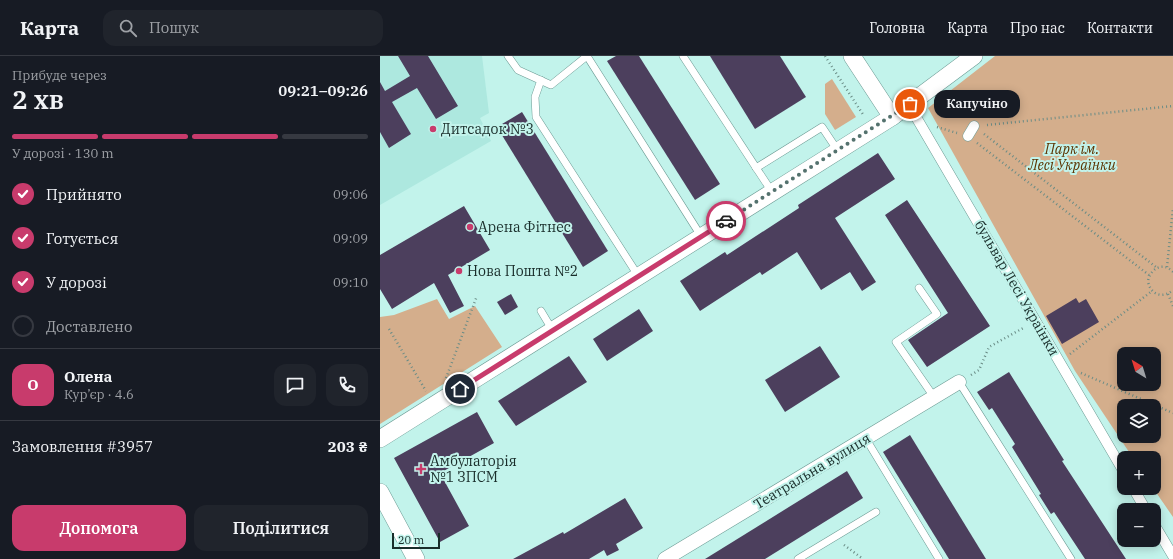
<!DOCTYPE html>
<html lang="uk">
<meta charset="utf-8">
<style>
:root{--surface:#171b24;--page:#20242c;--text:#f1f3f6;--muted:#9ea1a6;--line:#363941;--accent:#c83b6c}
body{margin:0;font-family:"IBM Plex Serif",serif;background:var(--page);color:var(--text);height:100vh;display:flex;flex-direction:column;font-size:15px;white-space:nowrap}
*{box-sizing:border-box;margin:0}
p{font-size:13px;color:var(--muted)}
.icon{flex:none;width:22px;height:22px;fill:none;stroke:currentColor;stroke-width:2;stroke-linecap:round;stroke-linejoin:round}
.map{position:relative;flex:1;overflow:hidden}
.details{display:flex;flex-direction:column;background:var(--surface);width:380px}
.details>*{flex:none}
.needle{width:26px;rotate:322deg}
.controls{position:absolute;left:737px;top:291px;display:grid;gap:8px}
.controls a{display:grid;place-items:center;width:44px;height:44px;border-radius:8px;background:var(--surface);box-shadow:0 2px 10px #0003;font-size:20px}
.scale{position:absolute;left:12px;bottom:10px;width:48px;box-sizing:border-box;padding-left:4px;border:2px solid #192d2a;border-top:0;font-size:11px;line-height:14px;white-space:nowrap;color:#192d2a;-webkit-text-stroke:3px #c2f3eb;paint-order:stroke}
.pin{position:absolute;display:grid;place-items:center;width:34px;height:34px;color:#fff;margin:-17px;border:2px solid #fff;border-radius:50%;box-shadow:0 1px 4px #0007}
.courier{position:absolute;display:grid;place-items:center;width:40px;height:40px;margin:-20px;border:3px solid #c83b6c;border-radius:50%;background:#fff;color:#222;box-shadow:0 1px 5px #0007}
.bubble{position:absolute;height:28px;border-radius:12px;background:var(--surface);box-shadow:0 2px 10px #0003;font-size:13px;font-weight:600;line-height:28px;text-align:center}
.headline em{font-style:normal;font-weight:600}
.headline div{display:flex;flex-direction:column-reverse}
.headline{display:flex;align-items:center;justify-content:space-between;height:68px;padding:0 12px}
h1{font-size:26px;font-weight:600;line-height:30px}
.bar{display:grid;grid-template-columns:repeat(4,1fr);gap:6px 4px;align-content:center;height:48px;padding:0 12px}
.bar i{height:5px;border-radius:3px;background:var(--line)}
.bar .on{background:var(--accent)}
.bar p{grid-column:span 4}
.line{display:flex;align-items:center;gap:10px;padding:0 12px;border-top:1px solid var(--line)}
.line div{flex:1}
.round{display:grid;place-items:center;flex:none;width:42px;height:42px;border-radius:12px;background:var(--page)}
ol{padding:0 12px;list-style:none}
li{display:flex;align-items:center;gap:12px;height:44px}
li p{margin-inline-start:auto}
li .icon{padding:4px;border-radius:50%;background:var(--accent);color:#fff;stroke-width:4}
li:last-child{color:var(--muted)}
li i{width:22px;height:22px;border:2px solid var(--line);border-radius:50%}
.primary-button{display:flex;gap:8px;margin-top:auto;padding:8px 12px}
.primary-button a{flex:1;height:46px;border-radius:12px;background:var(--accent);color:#fff;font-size:16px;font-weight:600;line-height:46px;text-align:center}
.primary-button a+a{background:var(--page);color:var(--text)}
header{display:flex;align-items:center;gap:24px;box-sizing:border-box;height:56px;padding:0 20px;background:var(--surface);border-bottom:1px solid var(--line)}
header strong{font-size:19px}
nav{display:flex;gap:22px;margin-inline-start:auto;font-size:14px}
.search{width:280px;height:36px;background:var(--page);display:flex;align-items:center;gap:10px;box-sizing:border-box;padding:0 14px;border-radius:12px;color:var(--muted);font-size:15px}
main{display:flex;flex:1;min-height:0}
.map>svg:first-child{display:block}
.built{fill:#ade8df}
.green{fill:#d4ae8c;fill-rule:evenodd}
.building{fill:#4c3f5d}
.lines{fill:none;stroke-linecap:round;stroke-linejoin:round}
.service-casing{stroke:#6c9b94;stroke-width:8}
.pedestrian-casing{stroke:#6c9b94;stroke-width:11}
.minor-casing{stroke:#6c9b94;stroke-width:15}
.tertiary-casing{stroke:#6c9b94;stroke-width:18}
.path{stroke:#6a8c86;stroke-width:2.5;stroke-dasharray:1 3;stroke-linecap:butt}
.service{stroke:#fff;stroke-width:7}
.pedestrian{stroke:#fff;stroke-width:10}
.minor{stroke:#fff;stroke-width:14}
.tertiary{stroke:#fff;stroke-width:17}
.done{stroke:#54726e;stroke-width:4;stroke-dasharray:0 7.2}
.route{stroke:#c83b6c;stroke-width:5}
.poi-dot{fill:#c83b6c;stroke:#c2f3eb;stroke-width:1.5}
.labels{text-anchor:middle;stroke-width:4;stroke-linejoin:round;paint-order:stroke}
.poi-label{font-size:14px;fill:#192d2a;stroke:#c2f3eb;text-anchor:start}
.park-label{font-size:14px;font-style:italic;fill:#5c3402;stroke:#c2f3eb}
.street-label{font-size:14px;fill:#192d2a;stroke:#c2f3eb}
</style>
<header>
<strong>Карта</strong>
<div class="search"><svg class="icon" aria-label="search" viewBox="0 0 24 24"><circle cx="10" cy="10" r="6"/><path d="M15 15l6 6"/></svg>Пошук</div>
<nav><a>Головна</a><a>Карта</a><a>Про нас</a><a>Контакти</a></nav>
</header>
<main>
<section class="details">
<div class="headline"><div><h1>2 хв</h1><p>Прибуде через</p></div><em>09:21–09:26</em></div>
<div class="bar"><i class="on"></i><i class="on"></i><i class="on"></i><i></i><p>У дорозі · 130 m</p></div>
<ol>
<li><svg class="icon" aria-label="check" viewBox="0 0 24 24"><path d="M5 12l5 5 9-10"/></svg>Прийнято<p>09:06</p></li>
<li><svg class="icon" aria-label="check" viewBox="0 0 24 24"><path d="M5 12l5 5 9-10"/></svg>Готується<p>09:09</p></li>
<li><svg class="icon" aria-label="check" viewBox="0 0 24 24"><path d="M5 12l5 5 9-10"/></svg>У дорозі<p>09:10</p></li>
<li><i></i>Доставлено</li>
</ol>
<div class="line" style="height:72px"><b class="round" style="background:var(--accent);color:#fff">О</b><div><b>Олена</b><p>Кур’єр · 4.6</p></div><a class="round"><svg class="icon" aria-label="chat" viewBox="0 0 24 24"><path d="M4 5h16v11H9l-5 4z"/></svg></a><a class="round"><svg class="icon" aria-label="phone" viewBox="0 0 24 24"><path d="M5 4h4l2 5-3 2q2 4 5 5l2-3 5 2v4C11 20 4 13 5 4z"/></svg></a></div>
<div class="line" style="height:52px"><div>Замовлення #3957</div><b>203 ₴</b></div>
<div class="primary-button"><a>Допомога</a><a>Поділитися</a></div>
</section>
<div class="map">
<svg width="793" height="503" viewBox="0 0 793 503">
<rect width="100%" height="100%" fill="#c2f3eb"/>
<path class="built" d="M0,0h102l7,57 -9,5 11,23 -111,64z"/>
<g class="green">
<path d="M615,0h178v461l-20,-29 1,-30h-21l-58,-87 -147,-263zM744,298h30v30h-30zM744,350h30v30h-30z"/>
<path d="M452,23l24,38 -21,13 -10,-16v-30z"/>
<path d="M57,243l12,20 26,-13 27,41 -122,77v-107l14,-2z"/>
</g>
<g class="building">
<path d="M18,0h30l30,50 -22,13 -19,-31 -25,14 19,32 -22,14 -9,-16v-50l5,9 25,-15z"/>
<path d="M236,0h23l81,128 -25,16 -88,-139z"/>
<path d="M330,0h70l26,41 -51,32z"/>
<path d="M142,56l86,139 -25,16 -86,-140z"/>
<path d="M498,97l17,26 -60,39 41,64 -14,9 -12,-19 -29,18 -24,-38 -35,23 -2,-3 -60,39 -20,-30 45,-29 2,3 72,-47 -1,-3z"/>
<path d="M527,144l83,126 -63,41 -19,-27 40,-27 -63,-98z"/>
<path d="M84,150l26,44 -42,25 16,31 -14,7 -16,-30 -42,26 -12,-20v-34z"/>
<path d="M131,238l7,13 -13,8 -8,-13z"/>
<path d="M696,242l3,5 7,-4 13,23 -37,22 -16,-28z"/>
<path d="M259,253l14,22 -46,30 -14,-22z"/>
<path d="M440,290l20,31 -55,35 -20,-32z"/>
<path d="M189,300l18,26 -71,44 -18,-25z"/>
<path d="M629,316l55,88 -2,1 64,98h-41l-31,-47 -3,2 -12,-19 2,-1 -29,-47 3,-3 -23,-36 -3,2 -12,-18z"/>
<path d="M97,356l17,31 -54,30 29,53 -29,16 -46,-84z"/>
<path d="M530,379l76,124h-37l-66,-107z"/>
<path d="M467,415l16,27 -98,61h-60z"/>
<path d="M245,442l18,30 -27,16 3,6 -12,6 -3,-6 -15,9h-76l50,-27 1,2z"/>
</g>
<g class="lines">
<g class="service-casing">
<g id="service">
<path d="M128,0l10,14 33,15 36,-29"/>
<path d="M207,0l114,180"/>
<path d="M303,0l89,136"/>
<path d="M161,24l-6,17 1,20 103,160"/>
<path d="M376,112l66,-41 16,24"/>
<path d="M539,232l18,26 -41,28 38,55"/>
<path d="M161,255l12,20"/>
<path d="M579,326l112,177"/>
<path d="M486,383l73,120"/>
<path d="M418,503l78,-47"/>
</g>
</g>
<g class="pedestrian-casing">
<g id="pedestrian">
<path d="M529,49l215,367"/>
<path d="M588,80l6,-10"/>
<path d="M753,432l13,22"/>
<path d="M774,468l19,32"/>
</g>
</g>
<g class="minor-casing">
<path id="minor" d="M285,503l294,-177"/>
</g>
<g class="tertiary-casing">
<g id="tertiary">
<path d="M472,0l40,61"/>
<path d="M0,383l512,-322 82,-61"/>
<path d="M0,436l36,67"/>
</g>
</g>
<g class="path">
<path d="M445,0l39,60"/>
<path d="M607,69l186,-19"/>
<path d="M557,71l20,6"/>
<path d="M604,78l172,133"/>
<path d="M597,87l172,132"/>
<path d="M787,211l6,-59"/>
<path d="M793,216c-10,-11 -23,-3 -25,9 2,14 15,18 25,9"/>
<path d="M788,238l5,12"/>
<path d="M9,273l37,62"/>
<path d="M690,298l82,-63"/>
<path d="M701,317l92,40"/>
<path d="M591,319l8,-5 10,-23 36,-20"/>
<path d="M66,322l31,-82"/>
<path d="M464,489l19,14"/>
</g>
<use href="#service" class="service"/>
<use href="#pedestrian" class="pedestrian"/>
<use href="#minor" class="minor"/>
<use href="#tertiary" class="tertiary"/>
</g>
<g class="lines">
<path class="done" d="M346,165l184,-117"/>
<path class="route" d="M80,333l266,-168"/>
</g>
<g class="poi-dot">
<circle cx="53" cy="73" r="4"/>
<circle cx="90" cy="171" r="4"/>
<circle cx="79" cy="215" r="4"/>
<path d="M39 407h4v4h4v4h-4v4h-4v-4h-4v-4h4z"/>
</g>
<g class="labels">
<g class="poi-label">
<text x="61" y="78">Дитсадок №3</text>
<text x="98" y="176">Арена Фітнес</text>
<text x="87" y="220">Нова Пошта №2</text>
<text x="50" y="410">Амбулаторія<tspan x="50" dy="16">№1 ЗПСМ</tspan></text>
</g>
<g class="park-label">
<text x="692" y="98">Парк ім.<tspan x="692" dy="16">Лесі Українки</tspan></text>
</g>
<g class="street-label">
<text transform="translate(637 232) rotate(60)" y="5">бульвар Лесі Українки</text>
<text transform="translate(432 415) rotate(-31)" y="5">Театральна вулиця</text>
</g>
</g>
</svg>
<div class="controls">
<a><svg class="needle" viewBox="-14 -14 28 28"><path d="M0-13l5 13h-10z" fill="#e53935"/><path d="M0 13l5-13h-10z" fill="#9ea1a6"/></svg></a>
<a><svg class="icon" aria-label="layers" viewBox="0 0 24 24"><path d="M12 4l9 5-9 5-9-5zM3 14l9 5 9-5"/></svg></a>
<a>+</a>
<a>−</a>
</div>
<div class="scale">20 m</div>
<div class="pin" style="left:530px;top:48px;background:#ea580c"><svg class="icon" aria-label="bag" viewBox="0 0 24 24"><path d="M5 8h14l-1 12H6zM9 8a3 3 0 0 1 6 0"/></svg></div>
<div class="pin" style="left:80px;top:333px;background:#1f2937"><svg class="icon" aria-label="home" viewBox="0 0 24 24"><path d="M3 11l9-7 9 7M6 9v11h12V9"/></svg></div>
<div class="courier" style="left:346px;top:165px"><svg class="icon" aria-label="car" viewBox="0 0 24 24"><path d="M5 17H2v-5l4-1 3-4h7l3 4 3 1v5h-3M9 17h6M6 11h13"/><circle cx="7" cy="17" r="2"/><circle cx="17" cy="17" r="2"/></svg></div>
<div class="bubble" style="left:554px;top:34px;width:86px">Капучіно</div>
</div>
</main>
